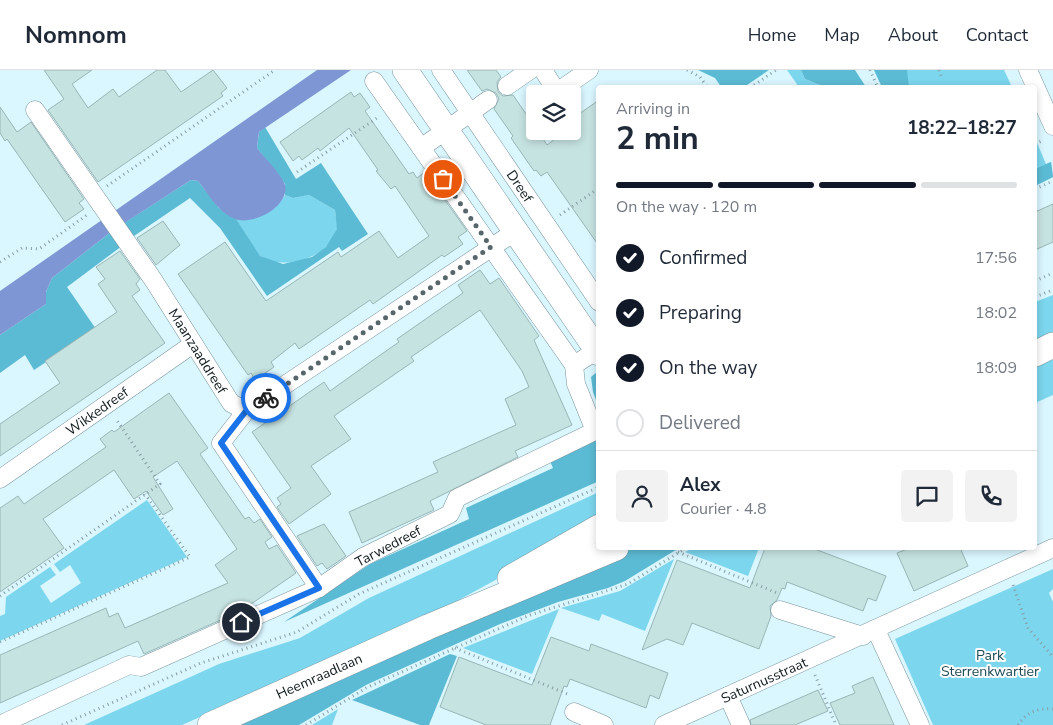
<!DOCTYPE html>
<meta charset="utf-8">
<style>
:root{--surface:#fff;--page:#f2f2f3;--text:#1f2937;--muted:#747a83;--line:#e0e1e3;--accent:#111827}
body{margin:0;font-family:"Nunito Sans",sans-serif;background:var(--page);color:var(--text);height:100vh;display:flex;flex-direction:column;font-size:19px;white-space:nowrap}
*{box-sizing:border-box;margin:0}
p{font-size:16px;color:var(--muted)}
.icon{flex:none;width:28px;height:28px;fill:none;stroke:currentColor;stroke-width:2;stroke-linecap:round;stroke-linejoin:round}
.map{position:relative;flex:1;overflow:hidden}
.side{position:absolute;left:596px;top:15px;width:441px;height:465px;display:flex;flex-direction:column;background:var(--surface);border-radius:5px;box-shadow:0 2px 8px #0003}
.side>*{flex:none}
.fabs{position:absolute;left:526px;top:15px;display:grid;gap:10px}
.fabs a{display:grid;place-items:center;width:55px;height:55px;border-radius:5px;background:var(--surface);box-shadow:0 2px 8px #0003;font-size:25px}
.pin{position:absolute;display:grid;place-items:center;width:42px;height:42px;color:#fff;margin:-21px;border:2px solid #fff;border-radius:50%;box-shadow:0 1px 5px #0007}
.courier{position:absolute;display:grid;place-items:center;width:50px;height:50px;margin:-25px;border:4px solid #1a73e8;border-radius:50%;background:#fff;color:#222;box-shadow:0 1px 6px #0007}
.overview em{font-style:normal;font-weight:700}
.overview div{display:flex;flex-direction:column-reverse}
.overview{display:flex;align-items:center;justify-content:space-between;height:85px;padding:0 20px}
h1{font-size:32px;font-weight:700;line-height:38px}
.bar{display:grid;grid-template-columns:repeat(4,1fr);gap:8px 5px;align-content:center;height:60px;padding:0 20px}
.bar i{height:6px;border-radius:4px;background:var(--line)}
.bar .on{background:var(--accent)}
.bar p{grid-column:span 4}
.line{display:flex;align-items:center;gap:12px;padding:0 20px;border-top:1px solid var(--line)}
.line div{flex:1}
.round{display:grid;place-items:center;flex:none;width:52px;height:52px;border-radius:5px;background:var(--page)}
ol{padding:0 20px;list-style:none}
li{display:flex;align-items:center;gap:15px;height:55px}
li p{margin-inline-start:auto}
li .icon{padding:5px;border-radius:50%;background:var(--accent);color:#fff;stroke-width:4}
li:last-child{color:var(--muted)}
li i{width:28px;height:28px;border:2px solid var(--line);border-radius:50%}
header{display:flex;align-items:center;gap:30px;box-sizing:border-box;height:70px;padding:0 25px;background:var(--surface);border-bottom:1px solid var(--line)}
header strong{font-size:24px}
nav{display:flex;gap:28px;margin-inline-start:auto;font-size:18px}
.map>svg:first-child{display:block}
.green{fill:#7cd6ee}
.forest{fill:#5cbbd4}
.water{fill:#7e97d4}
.building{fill:#c5e3e1;stroke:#99b6b4}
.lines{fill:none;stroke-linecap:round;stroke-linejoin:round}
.street-casing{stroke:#7a949b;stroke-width:19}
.secondary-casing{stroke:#7a949b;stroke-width:26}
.path{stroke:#889da4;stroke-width:3;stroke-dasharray:1 4;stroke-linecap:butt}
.street{stroke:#fff;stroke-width:18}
.secondary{stroke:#fff;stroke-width:25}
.done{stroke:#56666b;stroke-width:5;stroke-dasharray:0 9}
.route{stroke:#1a73e8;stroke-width:6}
.labels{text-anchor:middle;stroke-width:4;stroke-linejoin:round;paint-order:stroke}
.street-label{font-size:14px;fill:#0f191c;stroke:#fefefe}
.park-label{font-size:14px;fill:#204b56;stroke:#fefefe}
</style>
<header>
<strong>Nomnom</strong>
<nav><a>Home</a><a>Map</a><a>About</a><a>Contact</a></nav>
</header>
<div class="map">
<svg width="1053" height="655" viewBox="0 0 1053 655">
<rect width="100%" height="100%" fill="#daf6ff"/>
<g class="green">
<path d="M787,0h14l4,9 20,8h-26z"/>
<path d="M874,0h130l8,17h-130z"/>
<path d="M1035,68l11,26 5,-2 2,15 -18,9z"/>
<path d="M285,125l8,3 16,-3 26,15c0,5 3,14 2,19 -5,28 -57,44 -78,26 -10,-8 -17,-24 -23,-36 16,3 41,-9 49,-24z"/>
<path d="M1053,225v39l-18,9v-41z"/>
<path d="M1053,288v37l-18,8v-37z"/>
<path d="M599,422v31l-142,78 -8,6 -267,118h-98l135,-61 81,-26 69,-40z"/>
<path d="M147,430l40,57 -187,84v-25l5,-2 1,-17 44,-30 6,8 -16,11 11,17 30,-20 -11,-18 -10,7 -6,-8z"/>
<path d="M694,478h65l-11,28 -63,-24z"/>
<path d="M674,489l-29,72 -43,-17 -3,7 -38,-13 59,-17z"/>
<path d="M1053,499v20l-4,4 4,9v123h-120l-38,-86z"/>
<path d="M559,539l-27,65 -69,-26z"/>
<path d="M338,639l-6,16h-20z"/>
</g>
<g class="forest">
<path d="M698,0h71l-25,17 -22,1 -7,-10z"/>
<path d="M801,0h54l11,17h-41l-20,-8z"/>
<path d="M874,0h33l2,17h-27z"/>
<path d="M265,57l31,52 25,-16 47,71 -26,17 -3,-4 -72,49 -47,-68 -30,-30 -59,40 -10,-13 70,-45 7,1 21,27 17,11 24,37 23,8 29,-7 14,-10 11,-18 -2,-19 -26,-15 -16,3 -8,-3v-11l-28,-36 2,-16z"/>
<path d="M1051,92l2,15 -18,9v-17z"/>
<path d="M112,161l10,15 -55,41 29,42 -62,41 -9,-15 -25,18v-38l46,-31v-12l6,-14z"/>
<path d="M598,301l1,1v36l-6,-16 -2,-15z"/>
<path d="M599,365v46l-315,141 86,-58 99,-45 -3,-11 87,-40 -5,-11z"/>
<path d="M628,478h51l-54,33 -17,7 -50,14 -58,22 -134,61 -67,40h-69z"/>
<path d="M450,584l7,2 -28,69h-9l-68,-25z"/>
</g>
<path class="water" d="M317,0h34l-92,62 -2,16c7,9 25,27 28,37 5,21 -32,41 -50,34 -17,-7 -26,-24 -37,-38l-7,-1 -79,51 -60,47 -6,14v12l-46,31v-44z"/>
<g class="building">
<path d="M44,0h48l-20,14 16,24 25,-19 6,8 38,-27h8l16,22 32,-22 14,18 -6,5 2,3 -125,86 -50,-72 16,-11z"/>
<path d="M467,0h29l5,7 -4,5 1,10 5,4 10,-1 22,32v4h3l9,14 19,-14h6v-12l27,-19v146l-52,-74 -6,4 -5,-6 -2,1 -23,-33 2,-2 -19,-27 5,-10 -3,-6 -9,-4 -5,2z"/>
<path d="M351,22l3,5 6,-4 10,14 -5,4 44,63 4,-2 4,6 8,-6 42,59 -9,6 5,7 -19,13 -2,-2 -69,49 -3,-4 -71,49 -4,-6 -24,19 3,5 -19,13 -4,-7 -3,2 -70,-101 47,-32 41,59 72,-49 3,5 38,-26 19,27 31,-22 -34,-50 -4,3 -15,-18 2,-1 -29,-42 -29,23 -2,-3 -16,12 -3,-4 -6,5 -13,-19z"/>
<path d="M0,37l17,25 14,-10 53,77 -5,4 5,6 -19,13 -58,-83 -2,2 -5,-8z"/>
<path d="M1053,134v38l-18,8v-38z"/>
<path d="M163,151l17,24 -24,20 -19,-27z"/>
<path d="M120,181l20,28 -4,5 4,6 -8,6 33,47 -165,113v-32l60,-41 -15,-22 72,-49 -19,-28 7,-5 -9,-12z"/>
<path d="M480,200l10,14 9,-6 40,58 -5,4 38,85 -57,26 3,6 -88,44 4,9 -72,33 -13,-31 89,-40 -5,-10 83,-37 -11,-26 24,-12 -7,-16 -42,-61 -69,47 3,4 -80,55 17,23 -40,27 20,28 -42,30 -12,-17 4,-3 -4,-6 14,-10 -39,-56 72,-50 6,9 46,-33 23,-16 -2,-3 66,-46 -5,-8z"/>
<path d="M169,323l39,55 -8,6 45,65 4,-2 5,6 6,-4 12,18 -7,5 4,7 8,-4 19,28 -55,38 -97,43 -6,-13 -138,62v-48l106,-47 3,9 9,-4 7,15 103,-45 -13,-18 22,-16 -60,-88 -24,16 20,32 -10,6 -17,-24 -12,8 -20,-29 -71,49 21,29 -64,44v-84l18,-12 6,8 82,-57 -6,-8 12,-9 2,2z"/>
<path d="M324,454l22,32 -19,13 -5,-6 -5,3 -20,-30z"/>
<path d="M765,478h47l74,28 -10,25 -8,-3 -5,13 -76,-29 -2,7 -3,-1 -5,12 -7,6 1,10 -12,33 -67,-26 -9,22 -16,-6 -25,11 35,-90 73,28z"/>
<path d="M910,478h50l8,18 -54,25 -17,-38z"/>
<path d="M551,567l38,14 2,-7 77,29 -9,26 -9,-4 -4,13 -76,-29 -3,8 -3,-1 -14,39h-64l-46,-18 19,-50 73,28z"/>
<path d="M873,607l21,48h-54l-10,-22 25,-10 -3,-7z"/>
<path d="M818,620l10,21 -33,14h-44l-1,-5z"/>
</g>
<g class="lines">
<g class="street-casing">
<g id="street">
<path d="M441,0l158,232"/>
<path d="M543,0l14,22 32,-22"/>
<path d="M1028,0l25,56"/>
<path d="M374,11l200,284"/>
<path d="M507,16l23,-16"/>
<path d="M35,40l119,171 77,122 15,8 -25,32 98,145"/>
<path d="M421,78l67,-48"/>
<path d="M246,341l270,-180"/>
<path d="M0,409l193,-135"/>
<path d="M780,540l83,26"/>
<path d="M876,560l44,95"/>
<path d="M728,626l13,29"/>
<path d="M574,642l30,13"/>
<path d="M3,655l3,-3 123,-57 12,2 178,-79 44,-31 87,-43 7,-16 138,-67 -19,-47 -2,-19 25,-16"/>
<path d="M664,655l389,-177"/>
</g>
</g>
<g class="secondary-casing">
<g id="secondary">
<path d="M405,0l194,283"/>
<path d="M1035,284l18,-9"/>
<path d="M510,508l89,-51"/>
<path d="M210,655l218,-98 188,-79"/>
</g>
</g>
<g class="path">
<path d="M687,0l13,7 8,11"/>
<path d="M870,0l8,18"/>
<path d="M939,0l3,8"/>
<path d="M750,18l26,-18"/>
<path d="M1035,74l9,-4"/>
<path d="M297,102l83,-56"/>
<path d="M107,116l168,-116"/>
<path d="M1035,119l18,-8"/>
<path d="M560,145l39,-27"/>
<path d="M0,192l22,-14 17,1 48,-34"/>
<path d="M1035,211l18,-8"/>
<path d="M1035,227l18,-7"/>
<path d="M678,482l99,41"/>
<path d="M1013,515l15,43 25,29"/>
<path d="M0,526l160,-112 -44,-65"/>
<path d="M0,572l190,-85 -45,-63"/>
<path d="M455,578l115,47"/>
<path d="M815,605l21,50"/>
<path d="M62,655l139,-62 96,-31 62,-38 240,-107"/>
<path d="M306,655l60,-37 89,-40 75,-33 98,-31 58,-36"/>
<path d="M1018,655c9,-13 19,-17 35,-16"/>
</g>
<use href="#street" class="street"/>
<use href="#secondary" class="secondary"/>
</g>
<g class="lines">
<path class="done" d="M266,328l225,-151 -48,-68"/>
<path class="route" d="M241,552l78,-34 -98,-145 25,-32 20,-13"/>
</g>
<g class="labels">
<g class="street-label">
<text transform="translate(520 116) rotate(56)" y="5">Dreef</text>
<text transform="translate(198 281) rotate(58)" y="5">Maanzaaddreef</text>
<text transform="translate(97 341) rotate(-35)" y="5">Wikkedreef</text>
<text transform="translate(388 476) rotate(-28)" y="5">Tarwedreef</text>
<text transform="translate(319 606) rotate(-24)" y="5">Heemraadlaan</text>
<text transform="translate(764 610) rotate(-24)" y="5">Saturnusstraat</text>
</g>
<g class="park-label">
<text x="990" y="590">Park<tspan x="990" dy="16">Sterrenkwartier</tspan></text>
</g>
</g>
</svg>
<div class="fabs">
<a><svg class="icon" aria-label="layers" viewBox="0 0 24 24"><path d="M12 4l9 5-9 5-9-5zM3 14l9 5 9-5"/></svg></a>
</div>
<div class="pin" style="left:443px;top:109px;background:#ea580c"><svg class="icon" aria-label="bag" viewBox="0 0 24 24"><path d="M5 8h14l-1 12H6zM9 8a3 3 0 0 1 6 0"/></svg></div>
<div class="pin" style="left:241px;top:552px;background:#1f2937"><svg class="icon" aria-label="home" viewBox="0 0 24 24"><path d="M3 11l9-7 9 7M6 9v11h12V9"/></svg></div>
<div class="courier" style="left:266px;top:328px"><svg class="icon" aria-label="bike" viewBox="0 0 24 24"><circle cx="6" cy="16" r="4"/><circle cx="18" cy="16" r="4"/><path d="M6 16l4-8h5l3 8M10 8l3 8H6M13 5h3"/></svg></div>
<section class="side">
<div class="overview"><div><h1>2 min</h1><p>Arriving in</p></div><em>18:22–18:27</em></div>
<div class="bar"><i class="on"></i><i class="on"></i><i class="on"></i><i></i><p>On the way · 120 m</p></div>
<ol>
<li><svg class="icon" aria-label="check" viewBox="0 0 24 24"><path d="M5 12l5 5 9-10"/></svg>Confirmed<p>17:56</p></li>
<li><svg class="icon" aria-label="check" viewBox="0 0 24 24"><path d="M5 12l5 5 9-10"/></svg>Preparing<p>18:02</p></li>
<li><svg class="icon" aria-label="check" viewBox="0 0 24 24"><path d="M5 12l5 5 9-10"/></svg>On the way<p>18:09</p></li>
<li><i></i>Delivered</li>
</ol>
<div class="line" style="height:90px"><a class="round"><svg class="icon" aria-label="person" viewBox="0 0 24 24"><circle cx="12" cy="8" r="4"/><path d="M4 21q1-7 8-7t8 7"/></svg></a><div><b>Alex</b><p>Courier · 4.8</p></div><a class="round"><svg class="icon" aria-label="chat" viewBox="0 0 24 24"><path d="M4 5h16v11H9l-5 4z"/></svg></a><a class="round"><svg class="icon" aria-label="phone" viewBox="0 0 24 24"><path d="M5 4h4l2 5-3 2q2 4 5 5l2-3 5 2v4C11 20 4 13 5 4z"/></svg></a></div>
</section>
</div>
